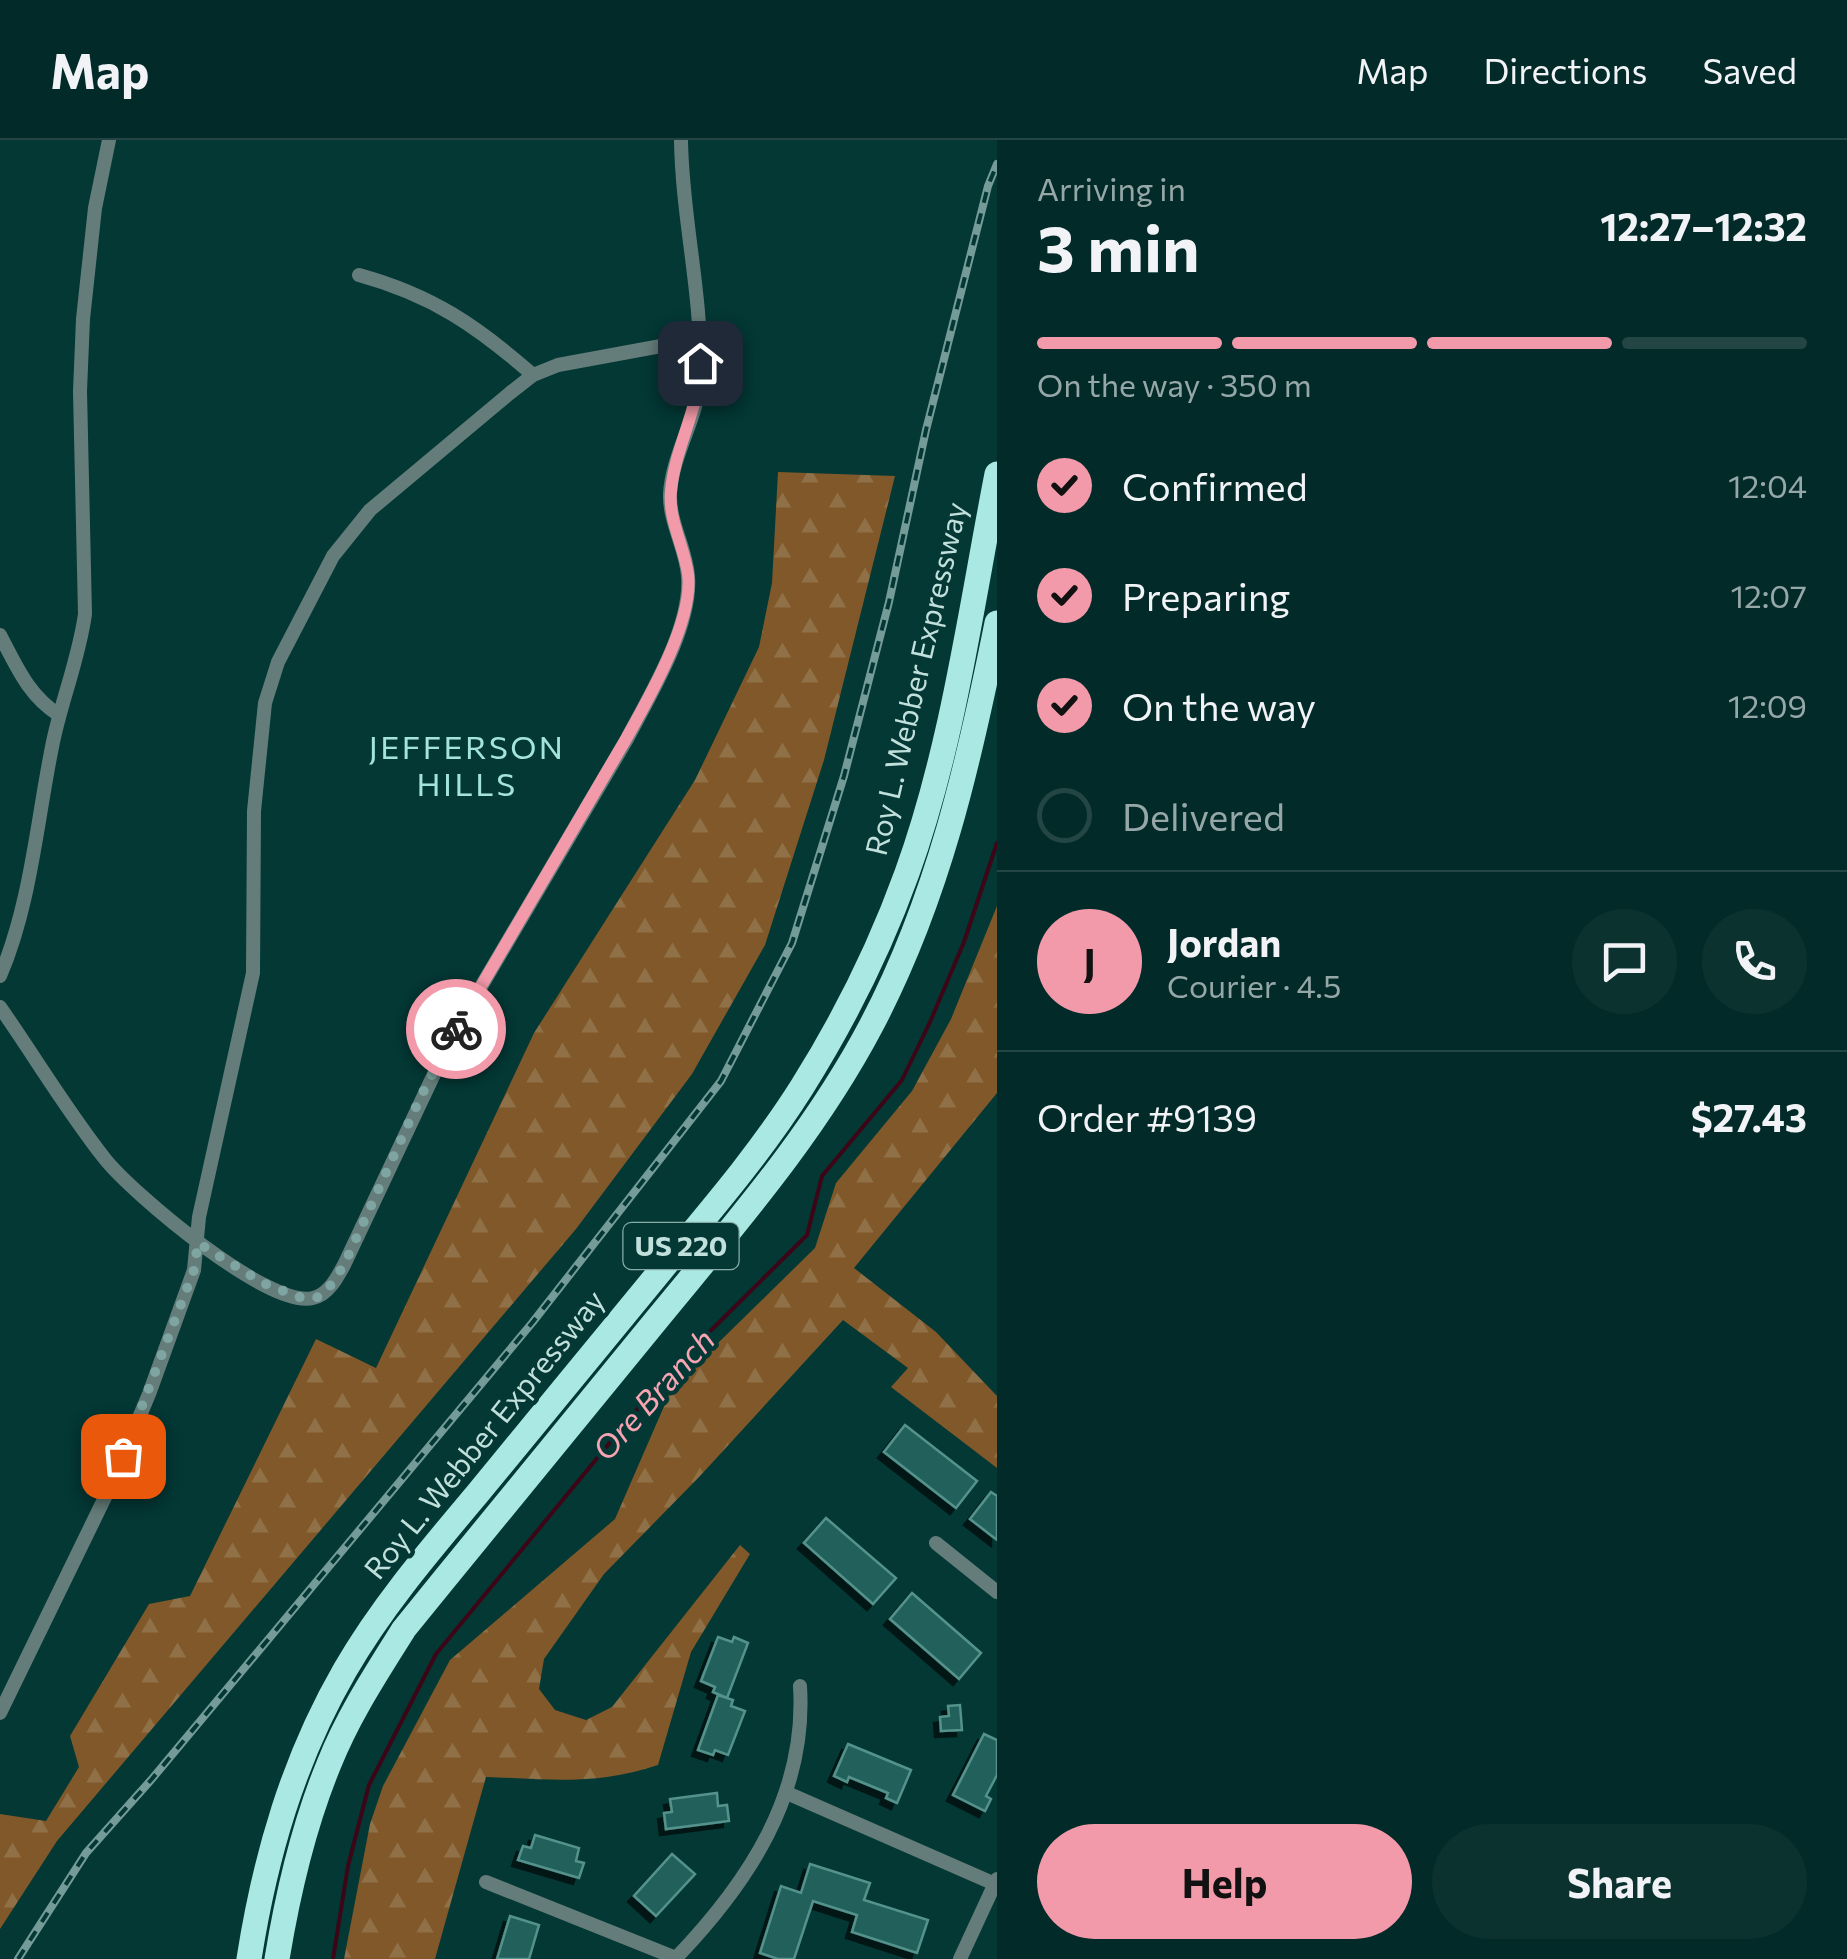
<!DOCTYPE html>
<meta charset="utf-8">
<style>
:root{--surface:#022a28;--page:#0c3230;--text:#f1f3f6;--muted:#96a7a8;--line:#234645;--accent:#f39aaa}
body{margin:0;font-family:Commissioner,sans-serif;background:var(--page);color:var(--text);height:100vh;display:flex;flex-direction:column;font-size:38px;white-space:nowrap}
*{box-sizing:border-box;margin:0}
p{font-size:32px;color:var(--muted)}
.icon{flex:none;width:55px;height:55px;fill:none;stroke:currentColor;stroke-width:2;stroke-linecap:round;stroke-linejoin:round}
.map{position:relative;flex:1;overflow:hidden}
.side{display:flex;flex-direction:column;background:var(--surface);width:850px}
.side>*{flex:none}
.pin{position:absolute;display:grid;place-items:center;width:85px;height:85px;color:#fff;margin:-42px;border-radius:20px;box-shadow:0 5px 15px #0006}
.courier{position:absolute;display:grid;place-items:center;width:100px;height:100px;margin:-50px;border:8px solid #f39aaa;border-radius:50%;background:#fff;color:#222;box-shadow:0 2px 12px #0007}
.headline em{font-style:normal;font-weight:700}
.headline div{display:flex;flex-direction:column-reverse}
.headline{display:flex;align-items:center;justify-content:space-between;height:170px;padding:0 40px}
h1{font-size:65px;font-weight:700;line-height:75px}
.bar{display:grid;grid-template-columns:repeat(4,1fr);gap:15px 10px;align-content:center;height:120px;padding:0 40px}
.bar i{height:12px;border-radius:8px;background:var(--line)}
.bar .active{background:var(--accent)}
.bar p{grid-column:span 4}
.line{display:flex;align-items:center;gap:25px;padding:0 40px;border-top:2px solid var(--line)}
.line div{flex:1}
.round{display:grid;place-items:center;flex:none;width:105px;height:105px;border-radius:52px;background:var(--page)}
ol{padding:0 40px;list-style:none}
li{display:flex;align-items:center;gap:30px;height:110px}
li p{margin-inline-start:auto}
li .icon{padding:10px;border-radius:50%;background:var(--accent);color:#111;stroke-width:4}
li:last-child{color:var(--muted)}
li i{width:55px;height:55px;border:5px solid var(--line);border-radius:50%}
.primary-button{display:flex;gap:20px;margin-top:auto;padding:20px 40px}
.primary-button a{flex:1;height:115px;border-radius:60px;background:var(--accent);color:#111;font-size:40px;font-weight:700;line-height:115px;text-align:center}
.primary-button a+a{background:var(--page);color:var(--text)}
header{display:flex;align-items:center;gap:60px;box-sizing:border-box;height:140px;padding:0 50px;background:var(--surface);border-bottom:2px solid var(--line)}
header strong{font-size:48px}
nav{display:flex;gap:55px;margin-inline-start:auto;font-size:35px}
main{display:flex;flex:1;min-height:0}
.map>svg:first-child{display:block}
.forest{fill:url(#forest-firs)}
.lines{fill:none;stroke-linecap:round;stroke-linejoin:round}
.stream{stroke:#3c0617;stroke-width:4}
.building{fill:#21615c;stroke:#55928c;stroke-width:2.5;filter:url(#shadow)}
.street{stroke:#657d7a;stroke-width:14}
.highway{stroke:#aae9e3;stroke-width:25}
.rail-casing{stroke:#749b98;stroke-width:8}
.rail{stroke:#033835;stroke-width:4;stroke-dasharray:11;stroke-linecap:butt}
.done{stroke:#7ea5a1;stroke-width:10;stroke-dasharray:0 18}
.route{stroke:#f39aaa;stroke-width:12}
.labels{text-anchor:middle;stroke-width:9;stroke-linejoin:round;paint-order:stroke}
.shield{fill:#033835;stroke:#88ada9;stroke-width:2.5}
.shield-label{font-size:28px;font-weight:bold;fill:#c1dfdb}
.street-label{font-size:30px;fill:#c1dfdb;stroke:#033835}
.neighbourhood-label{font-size:32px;letter-spacing:2.5px;fill:#a5e4dd;stroke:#033835}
.water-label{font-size:32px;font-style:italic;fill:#f8a4b3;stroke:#033835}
</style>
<header>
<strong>Map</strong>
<nav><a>Map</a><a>Directions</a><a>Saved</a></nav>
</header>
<main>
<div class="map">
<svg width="997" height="1819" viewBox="0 0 997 1819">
<defs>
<pattern id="forest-firs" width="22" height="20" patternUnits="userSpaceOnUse" patternTransform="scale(2.5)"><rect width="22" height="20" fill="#805829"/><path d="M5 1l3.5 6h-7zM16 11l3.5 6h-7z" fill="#907047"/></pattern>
<filter id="shadow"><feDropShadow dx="-6" dy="6" stdDeviation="0" flood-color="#0009"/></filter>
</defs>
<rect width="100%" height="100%" fill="#033835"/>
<g class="forest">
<path d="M778,332l117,4 -71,284 -59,185 -73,129 -116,155 -519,612 -57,88v-115l46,7 33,-54 -9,-31 79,-132 41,-8 126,-257 60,29 158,-335 161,-253 64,-133 13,-64z"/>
<path d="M997,766v187l-143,175 82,64 61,64v72l-106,-81 17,-19 -65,-48 -143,156 -96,98 -60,85 -5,30 16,21 31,10 26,-13 128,-162 10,9 -59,98 -33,113c-63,21 -108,14 -172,12l-51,182h-91l26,-135 13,-38 67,-126 165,-141 57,-131 143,-140 21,-65 76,-92 39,-72z"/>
</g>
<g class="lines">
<path class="stream" d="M333,1819l15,-93 21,-81 67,-131 227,-276 144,-143 15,-59 80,-96 28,-58 34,-80 33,-99"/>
</g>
<g class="building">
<path d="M905,1285l72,56 -21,27 -72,-56z"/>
<path d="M991,1352l6,4v44l-27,-21z"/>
<path d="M826,1378l70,60 -23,26 -69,-61z"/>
<path d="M912,1453l69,60 -22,26 -69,-60z"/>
<path d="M718,1497l14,5 2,-5 14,6 -21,55 -14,-6 2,-5 -14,-6z"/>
<path d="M718,1555l15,5 -2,6 14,5 -17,44 -13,-5 -2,5 -15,-5z"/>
<path d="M960,1565l2,25 -21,1 -1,-14 9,-1 -1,-10z"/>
<path d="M984,1594l13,6v35l-11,21 5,3 -6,12 -32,-16z"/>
<path d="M848,1604l63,26 -14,33 -11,-5 2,-5 -39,-16 -2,5 -13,-6z"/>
<path d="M717,1653l1,13 9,-1 2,16 -63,8 -2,-16 8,-1 -2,-13z"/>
<path d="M535,1695l44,13 -3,13 8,2 -5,15 -61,-18 5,-14 8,2z"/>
<path d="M672,1714l23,20 -39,42 -22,-20z"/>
<path d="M810,1724l60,19 -6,17 64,20 -11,33 -65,-21 5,-17 -44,-14 -19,58h-16l-18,-6 21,-67 20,7z"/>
<path d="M510,1776l29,9 -10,34h-32z"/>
</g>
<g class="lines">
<g class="street">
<path d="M359,135c73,20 118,51 174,100"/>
<path d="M0,495c17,32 28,60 59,80"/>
<path d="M0,836c31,-72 37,-157 53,-234 9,-43 26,-84 32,-128l-5,-223 3,-72 12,-111 14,-68"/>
<path d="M0,867c35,50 67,104 105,152 28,35 164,150 208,139 15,-3 24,-20 31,-33l108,-229 175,-297c23,-44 65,-112 61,-163 -2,-28 -19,-54 -18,-82 2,-41 29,-77 30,-118 3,-79 -18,-157 -19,-236"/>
<path d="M936,1403l61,49"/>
<path d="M0,1573l110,-226 39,-93 45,-124 5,-53 54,-244 1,-162 11,-108 13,-41 55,-106 37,-46 140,-117 23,-18 25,-10 141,-26"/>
<path d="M787,1653l208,91"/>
<path d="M486,1742l190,76"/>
<path d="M675,1819c73,-76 132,-164 125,-273"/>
<path d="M960,1819l37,-80"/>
</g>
<g class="highway">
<path d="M249,1819c16,-102 44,-199 96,-289 37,-64 86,-121 133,-177 61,-75 123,-149 184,-224 49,-59 99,-117 140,-182 42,-67 78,-139 105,-214 46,-127 64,-266 90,-399"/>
<path d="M277,1819c11,-67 26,-132 52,-195 19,-48 48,-92 75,-135 84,-104 169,-207 254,-311 77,-94 156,-184 213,-292 67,-127 98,-263 126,-403"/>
</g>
<g class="rail-casing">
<path id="rail" d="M18,1819l68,-106 65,-73 381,-457 189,-242 71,-138 52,-167 45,-174 37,-172 62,-244 9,-22"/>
</g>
<use href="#rail" class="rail"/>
</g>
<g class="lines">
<path class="done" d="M123,1316l71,-186 4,-27 65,40 39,15h14l10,-6 18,-27 77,-169 35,-67"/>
<path class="route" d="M456,889l170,-290c23,-41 68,-119 62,-165 -4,-28 -20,-55 -17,-83 4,-45 29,-83 29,-128"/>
</g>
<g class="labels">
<rect class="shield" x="623.5" y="1083" width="115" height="46" rx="8"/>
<g class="shield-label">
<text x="681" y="1116">US 220</text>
</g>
<g class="street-label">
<text transform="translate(917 539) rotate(-77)" y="10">Roy L. Webber Expressway</text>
<text transform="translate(485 1295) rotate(-51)" y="10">Roy L. Webber Expressway</text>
</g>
<g class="neighbourhood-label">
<text x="467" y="619">JEFFERSON<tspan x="467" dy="37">HILLS</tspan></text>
</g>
<g class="water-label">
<text transform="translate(654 1255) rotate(-48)" y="11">Ore Branch</text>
</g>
</g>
</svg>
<div class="pin" style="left:123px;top:1316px;background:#ea580c"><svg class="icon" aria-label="bag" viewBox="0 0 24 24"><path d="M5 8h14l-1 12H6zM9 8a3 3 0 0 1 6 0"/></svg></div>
<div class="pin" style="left:700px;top:223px;background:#1f2937"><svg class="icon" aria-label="home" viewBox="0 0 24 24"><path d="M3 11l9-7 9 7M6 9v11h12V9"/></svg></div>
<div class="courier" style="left:456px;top:889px"><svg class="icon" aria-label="bike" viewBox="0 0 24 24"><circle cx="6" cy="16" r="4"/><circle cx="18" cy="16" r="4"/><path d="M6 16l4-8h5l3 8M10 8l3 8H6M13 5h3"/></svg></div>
</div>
<section class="side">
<div class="headline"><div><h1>3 min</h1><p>Arriving in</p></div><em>12:27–12:32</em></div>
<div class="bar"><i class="active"></i><i class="active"></i><i class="active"></i><i></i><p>On the way · 350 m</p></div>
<ol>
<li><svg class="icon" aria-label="check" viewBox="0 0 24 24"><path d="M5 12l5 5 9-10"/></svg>Confirmed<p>12:04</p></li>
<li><svg class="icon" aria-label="check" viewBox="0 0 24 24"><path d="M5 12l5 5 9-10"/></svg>Preparing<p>12:07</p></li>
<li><svg class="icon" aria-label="check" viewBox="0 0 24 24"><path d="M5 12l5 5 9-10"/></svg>On the way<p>12:09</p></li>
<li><i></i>Delivered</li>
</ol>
<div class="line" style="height:180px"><b class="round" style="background:var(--accent);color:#111">J</b><div><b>Jordan</b><p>Courier · 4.5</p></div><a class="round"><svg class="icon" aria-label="chat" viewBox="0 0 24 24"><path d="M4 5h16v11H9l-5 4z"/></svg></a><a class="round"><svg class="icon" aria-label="phone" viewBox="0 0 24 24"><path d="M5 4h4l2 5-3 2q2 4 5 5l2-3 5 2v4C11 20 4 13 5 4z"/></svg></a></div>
<div class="line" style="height:130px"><div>Order #9139</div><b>$27.43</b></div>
<div class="primary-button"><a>Help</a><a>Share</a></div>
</section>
</main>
